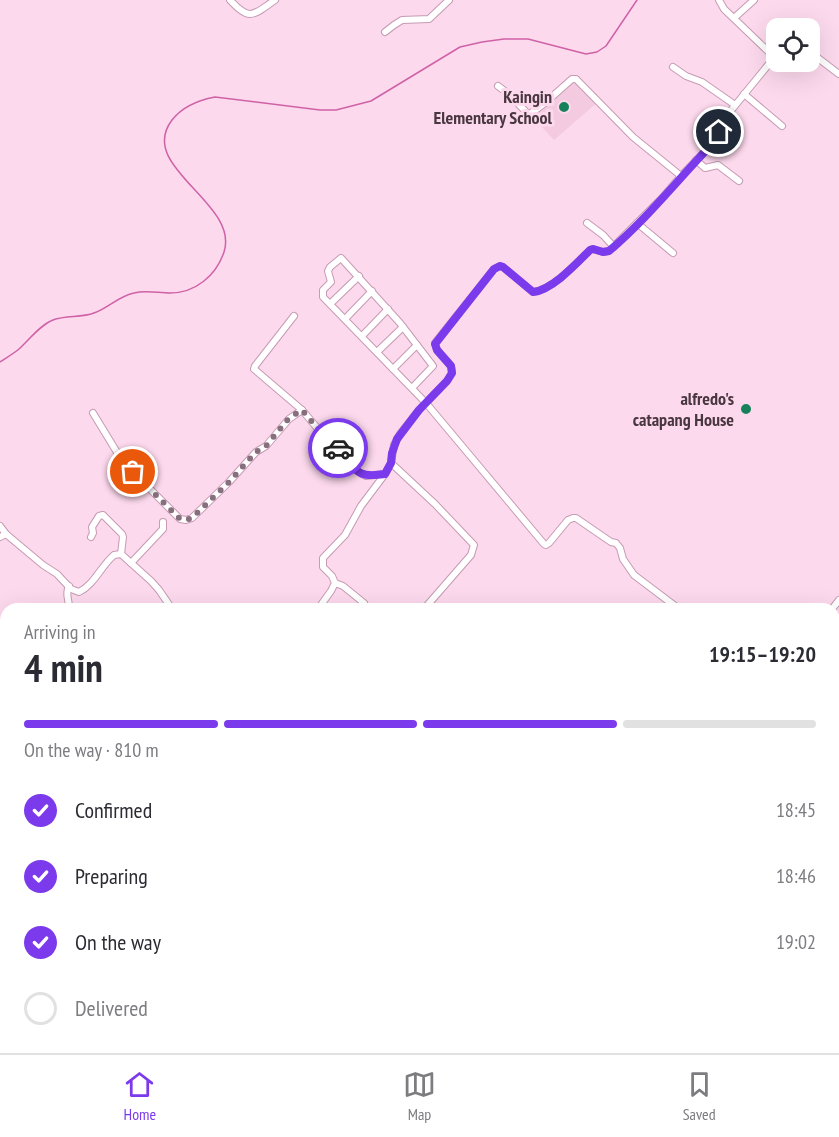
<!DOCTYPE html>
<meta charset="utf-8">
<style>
:root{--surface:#fff;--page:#f2f2f3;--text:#2b2b33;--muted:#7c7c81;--line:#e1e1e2;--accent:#7c3aed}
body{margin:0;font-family:"PT Sans Narrow",sans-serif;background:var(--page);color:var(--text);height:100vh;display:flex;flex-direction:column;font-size:22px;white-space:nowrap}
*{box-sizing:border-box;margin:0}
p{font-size:20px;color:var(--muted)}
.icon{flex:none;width:33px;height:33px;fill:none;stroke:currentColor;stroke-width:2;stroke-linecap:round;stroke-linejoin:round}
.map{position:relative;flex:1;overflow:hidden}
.drawer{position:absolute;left:0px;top:603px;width:840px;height:450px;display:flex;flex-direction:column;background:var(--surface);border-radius:18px 18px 0 0;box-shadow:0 6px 24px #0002}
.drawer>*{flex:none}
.controls{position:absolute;left:766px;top:18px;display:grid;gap:12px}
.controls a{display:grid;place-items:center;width:54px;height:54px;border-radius:12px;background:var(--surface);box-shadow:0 6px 24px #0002;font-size:30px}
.pin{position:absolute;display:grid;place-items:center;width:51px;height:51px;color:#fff;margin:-26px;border:3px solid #fff;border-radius:50%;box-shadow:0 2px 6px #0007}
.courier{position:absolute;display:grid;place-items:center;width:60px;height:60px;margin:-30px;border:4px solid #7c3aed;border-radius:50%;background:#fff;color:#222;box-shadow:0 2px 8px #0007}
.headline em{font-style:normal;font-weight:800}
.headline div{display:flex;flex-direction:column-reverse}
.headline{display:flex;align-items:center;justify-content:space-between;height:102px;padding:0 24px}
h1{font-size:39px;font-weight:800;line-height:45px}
.bar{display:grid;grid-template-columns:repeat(4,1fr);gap:9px 6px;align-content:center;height:72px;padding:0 24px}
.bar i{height:8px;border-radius:4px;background:var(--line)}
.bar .current{background:var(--accent)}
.bar p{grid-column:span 4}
ol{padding:0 24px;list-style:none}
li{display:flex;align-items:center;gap:18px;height:66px}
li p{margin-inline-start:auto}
li .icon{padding:6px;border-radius:50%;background:var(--accent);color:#fff;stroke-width:4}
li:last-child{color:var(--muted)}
li i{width:33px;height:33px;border:3px solid var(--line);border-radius:50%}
.tab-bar{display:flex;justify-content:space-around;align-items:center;height:84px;border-top:2px solid var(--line);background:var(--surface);font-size:16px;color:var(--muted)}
.tab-bar a{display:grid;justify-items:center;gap:3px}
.tab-bar .current{color:var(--accent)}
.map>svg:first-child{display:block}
.built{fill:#f3cae0}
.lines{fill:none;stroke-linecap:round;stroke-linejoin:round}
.stream{stroke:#cf62a7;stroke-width:1.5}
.minor-casing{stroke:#c69bb3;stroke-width:8}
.minor{stroke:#fff;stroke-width:6}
.done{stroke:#876f7d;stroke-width:6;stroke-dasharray:0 10.8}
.route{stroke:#7c3aed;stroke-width:8}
.poi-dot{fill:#17815c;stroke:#fdd9ed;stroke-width:2}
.labels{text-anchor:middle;stroke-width:6;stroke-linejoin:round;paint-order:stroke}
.poi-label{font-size:18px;font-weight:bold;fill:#483640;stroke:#fdd9ed;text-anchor:end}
</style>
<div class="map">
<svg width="839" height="1053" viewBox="0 0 839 1053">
<rect width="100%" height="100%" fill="#fdd9ed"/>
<g class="built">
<path d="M571,74l28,27 -45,39 -24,-26z"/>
<path d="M834,717l5,3v63l-4,6z"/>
</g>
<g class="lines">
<path class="stream" d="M0,362c6,-4 13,-8 19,-13 10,-9 21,-24 34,-29 13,-5 28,-2 41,-7 14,-5 25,-17 40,-20 12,-3 24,0 36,0 25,0 46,-17 54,-41 16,-49 -88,-85 -52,-132 11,-14 27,-20 43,-23l105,13h16l35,-9 89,-54 22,-5 22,-3h24l58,15 11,-2 9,-6 31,-46"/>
<g class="minor-casing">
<g id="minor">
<path d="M230,0c20,22 23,15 45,0"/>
<path d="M719,0l5,9 50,48"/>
<path d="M734,18l20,-18"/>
<path d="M385,32l9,-7 8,-5 27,-1 20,-19"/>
<path d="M810,52l29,22"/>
<path d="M673,67l13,9 16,6 33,23"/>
<path d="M498,86l12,9 17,18 3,1 16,-12 26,-23h4l57,58 48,39"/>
<path d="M744,94l38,32"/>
<path d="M696,160l9,8 13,-3 21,16"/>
<path d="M587,223l16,12 11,12"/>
<path d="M637,223l36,30"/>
<path d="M330,304l29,-28"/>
<path d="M294,316l-39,50 -1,3 48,41 22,26 16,14 17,21 9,5 18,-2"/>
<path d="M345,319l27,-28"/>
<path d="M362,336l26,-27"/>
<path d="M377,352l26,-25"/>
<path d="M393,369l24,-24"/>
<path d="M412,388l21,-22 -33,-43 -59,-65 -11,9 -2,4 3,11 -8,8v7l103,106 118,141 2,1 3,-2 19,-23 5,-2h3l35,24 5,1 4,5 3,11 11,16 45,34"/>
<path d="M93,413l25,41 15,18 47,47 6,1 6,-2 37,-36 27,-30 10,-6 23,-27 13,-9"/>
<path d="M391,463l44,41 39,41 -3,10 -47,54"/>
<path d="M0,526l6,8"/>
<path d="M0,537l6,-3 37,31 14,9 14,15 8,3c15,-7 22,-26 35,-37l7,-1 30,27 8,9 13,19"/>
<path d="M91,537l2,-4 -1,-6 7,-11 4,-1 19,19 1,3 -2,17"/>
<path d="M131,563l32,-34v-7"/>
<path d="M335,583l8,3 21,17"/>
<path d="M68,609c3,-8 -4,-13 1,-23"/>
<path d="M318,609l13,-18 4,-8 -3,-7 -9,-9v-9l22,-23 16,-29 24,-32 6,-11 3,-18 6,-11 19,-24 28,-29 5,-8 -1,-7 -14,-16 -2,-7 59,-74 6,-3 3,1 30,25c19,-2 43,-28 57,-42l3,-1 10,3 6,-1 53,-53 19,-22 34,-35 3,-3 2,-14 57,-70"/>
<path d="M832,609l7,-9"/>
<path d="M834,717l5,3"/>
<path d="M0,753l6,1"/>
<path d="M834,875l5,-6"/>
<path d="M528,1047l11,6"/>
<path d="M573,1047l1,6"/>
<path d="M690,1053l5,-6"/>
</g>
</g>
<use href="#minor" class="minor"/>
</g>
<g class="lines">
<path class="done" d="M133,472l47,47 6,1 6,-2 37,-36 27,-30 10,-6 23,-28 13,-8 22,26 14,12"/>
<path class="route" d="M338,448c20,20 14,31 47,26l6,-11 1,-10 5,-14 22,-29 28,-29 5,-8 -1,-7 -14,-16 -2,-6 59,-75 6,-3 3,1 30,25c19,-2 43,-28 57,-42l3,-1 10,3 6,-1c38,-32 71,-74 106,-110l3,-3 1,-6"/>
</g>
<g class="poi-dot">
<circle cx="564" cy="107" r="6"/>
<circle cx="746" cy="409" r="6"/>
</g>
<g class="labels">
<g class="poi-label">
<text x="552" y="103">Kaingin<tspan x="552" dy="21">Elementary School</tspan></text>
<text x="734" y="405">alfredo's<tspan x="734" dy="21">catapang House</tspan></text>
</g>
</g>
</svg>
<div class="controls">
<a><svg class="icon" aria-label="locate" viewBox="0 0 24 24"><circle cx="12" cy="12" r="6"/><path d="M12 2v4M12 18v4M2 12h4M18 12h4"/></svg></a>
</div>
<div class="pin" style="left:133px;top:472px;background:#ea580c"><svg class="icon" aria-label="bag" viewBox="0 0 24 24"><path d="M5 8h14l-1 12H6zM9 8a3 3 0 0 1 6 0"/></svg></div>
<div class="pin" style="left:719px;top:132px;background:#1f2937"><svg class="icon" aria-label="home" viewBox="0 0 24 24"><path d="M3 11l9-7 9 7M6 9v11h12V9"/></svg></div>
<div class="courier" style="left:338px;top:448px"><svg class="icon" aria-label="car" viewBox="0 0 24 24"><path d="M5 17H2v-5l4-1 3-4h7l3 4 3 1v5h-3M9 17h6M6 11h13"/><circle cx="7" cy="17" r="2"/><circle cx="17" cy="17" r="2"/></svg></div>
<section class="drawer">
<div class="headline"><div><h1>4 min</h1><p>Arriving in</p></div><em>19:15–19:20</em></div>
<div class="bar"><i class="current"></i><i class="current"></i><i class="current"></i><i></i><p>On the way · 810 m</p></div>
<ol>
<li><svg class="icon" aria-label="check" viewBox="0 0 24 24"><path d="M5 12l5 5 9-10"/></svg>Confirmed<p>18:45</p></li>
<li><svg class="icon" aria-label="check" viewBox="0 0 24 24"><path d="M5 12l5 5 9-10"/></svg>Preparing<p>18:46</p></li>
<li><svg class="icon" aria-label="check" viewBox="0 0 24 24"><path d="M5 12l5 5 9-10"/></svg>On the way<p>19:02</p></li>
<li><i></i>Delivered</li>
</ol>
</section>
</div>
<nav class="tab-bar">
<a class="current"><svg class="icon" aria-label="home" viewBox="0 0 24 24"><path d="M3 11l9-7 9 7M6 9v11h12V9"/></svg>Home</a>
<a><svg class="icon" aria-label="map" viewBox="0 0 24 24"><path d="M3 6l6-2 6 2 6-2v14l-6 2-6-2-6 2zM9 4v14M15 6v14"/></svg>Map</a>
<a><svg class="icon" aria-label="saved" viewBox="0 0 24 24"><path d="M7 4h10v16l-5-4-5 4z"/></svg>Saved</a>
</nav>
